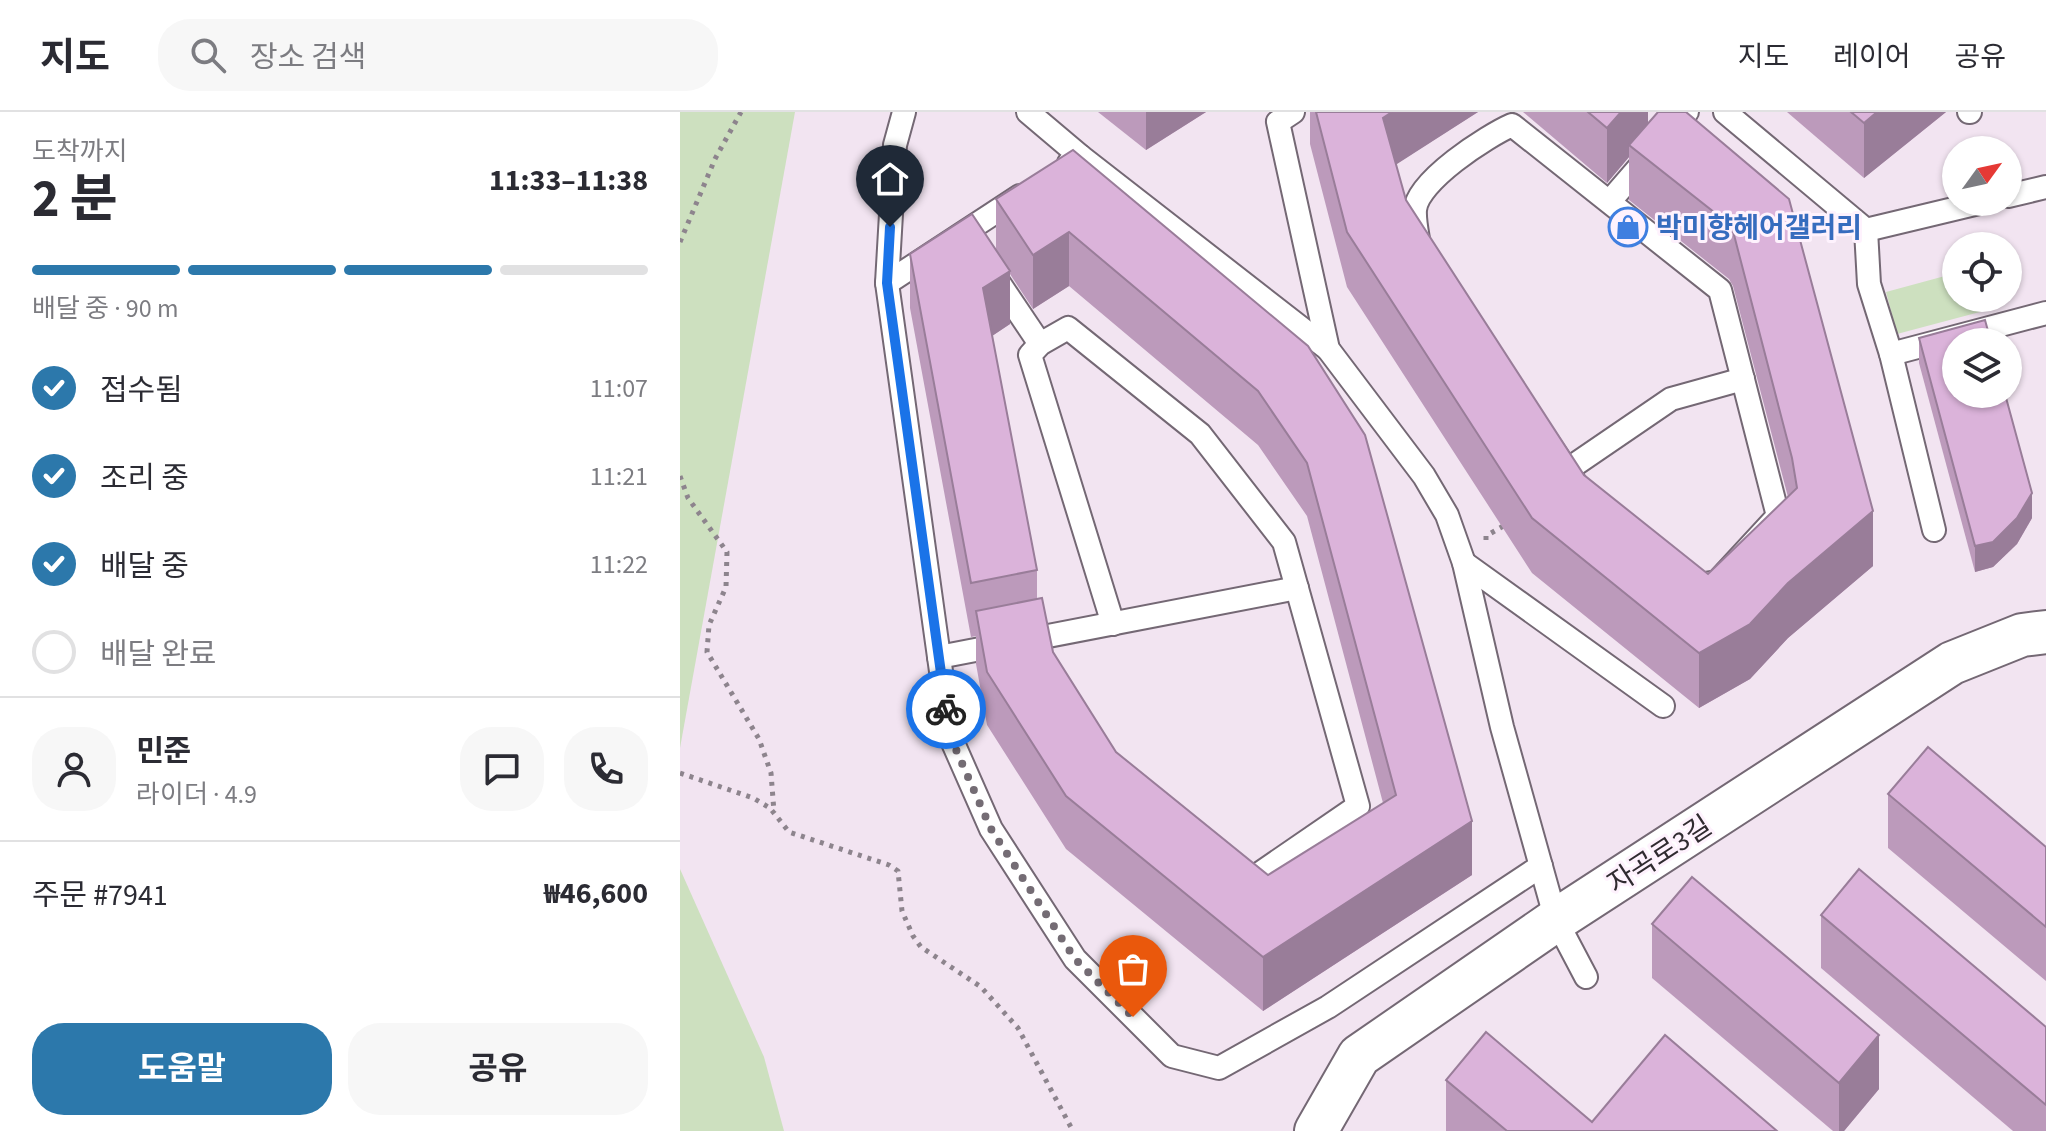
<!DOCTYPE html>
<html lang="ko">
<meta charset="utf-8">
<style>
:root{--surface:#fff;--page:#f7f7f7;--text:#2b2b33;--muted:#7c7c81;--line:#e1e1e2;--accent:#2c78ab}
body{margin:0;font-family:"Source Sans 3","Noto Sans KR",sans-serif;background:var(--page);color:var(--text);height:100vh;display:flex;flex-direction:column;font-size:30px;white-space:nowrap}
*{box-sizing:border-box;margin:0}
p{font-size:26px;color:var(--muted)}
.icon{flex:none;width:44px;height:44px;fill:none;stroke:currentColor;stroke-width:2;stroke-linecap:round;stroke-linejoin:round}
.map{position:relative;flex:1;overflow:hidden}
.panel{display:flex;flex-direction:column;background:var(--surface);width:680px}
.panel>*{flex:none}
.needle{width:52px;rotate:57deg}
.controls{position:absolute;left:1262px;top:24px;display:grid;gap:16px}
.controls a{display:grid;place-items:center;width:80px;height:80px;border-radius:50%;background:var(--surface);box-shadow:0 2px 6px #0004;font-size:40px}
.pin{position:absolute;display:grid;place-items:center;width:68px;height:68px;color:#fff;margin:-82px -34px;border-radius:50% 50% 50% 0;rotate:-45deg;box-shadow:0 0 8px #0007}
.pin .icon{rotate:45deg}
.courier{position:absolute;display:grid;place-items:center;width:80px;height:80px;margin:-40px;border:6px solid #1a73e8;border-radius:50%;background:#fff;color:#222;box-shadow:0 2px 10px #0007}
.overview em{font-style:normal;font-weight:700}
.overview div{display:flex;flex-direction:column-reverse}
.overview{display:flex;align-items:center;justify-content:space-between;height:136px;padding:0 32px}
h1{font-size:52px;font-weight:700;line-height:60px}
.bar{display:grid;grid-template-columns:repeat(4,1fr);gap:12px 8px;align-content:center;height:96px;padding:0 32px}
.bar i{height:10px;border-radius:6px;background:var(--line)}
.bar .selected{background:var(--accent)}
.bar p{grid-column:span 4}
.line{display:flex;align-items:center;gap:20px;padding:0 32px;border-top:2px solid var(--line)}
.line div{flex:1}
.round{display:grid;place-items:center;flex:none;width:84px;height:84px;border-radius:32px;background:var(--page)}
ol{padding:0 32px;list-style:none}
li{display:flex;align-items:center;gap:24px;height:88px}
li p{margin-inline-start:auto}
li .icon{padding:8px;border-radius:50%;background:var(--accent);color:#fff;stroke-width:4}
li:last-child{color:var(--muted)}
li i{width:44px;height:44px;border:4px solid var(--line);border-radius:50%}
.button{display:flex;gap:16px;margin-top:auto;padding:16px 32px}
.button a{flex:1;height:92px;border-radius:32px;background:var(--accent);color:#fff;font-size:32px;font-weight:700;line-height:92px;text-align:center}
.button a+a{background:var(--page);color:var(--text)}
header{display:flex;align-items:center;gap:48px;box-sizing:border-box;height:112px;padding:0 40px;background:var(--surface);border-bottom:2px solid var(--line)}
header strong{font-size:38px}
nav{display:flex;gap:44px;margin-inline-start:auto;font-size:28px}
.search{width:560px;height:72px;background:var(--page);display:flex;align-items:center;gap:20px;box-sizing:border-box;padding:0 28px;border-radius:32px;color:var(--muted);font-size:30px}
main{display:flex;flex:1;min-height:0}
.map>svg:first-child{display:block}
.green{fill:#cde0bf}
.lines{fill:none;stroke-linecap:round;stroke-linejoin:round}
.service-casing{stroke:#746874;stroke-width:26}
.minor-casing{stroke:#746874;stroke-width:46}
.path{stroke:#8d848d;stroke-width:5;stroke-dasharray:4 6;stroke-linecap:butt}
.service{stroke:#fff;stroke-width:22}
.minor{stroke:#fff;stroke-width:42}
.wall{fill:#bc9abb;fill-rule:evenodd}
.shaded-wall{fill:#997d99}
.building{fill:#dbb3da;stroke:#997d99;stroke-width:2}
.done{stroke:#746c74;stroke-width:8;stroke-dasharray:0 14.4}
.route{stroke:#1a73e8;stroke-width:10}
.labels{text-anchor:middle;stroke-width:6;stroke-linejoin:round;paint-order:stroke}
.shop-label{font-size:28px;font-weight:bold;fill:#366cbe;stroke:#fef2fd;text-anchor:start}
.street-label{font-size:28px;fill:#302b30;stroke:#fef2fd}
</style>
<header>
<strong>지도</strong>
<div class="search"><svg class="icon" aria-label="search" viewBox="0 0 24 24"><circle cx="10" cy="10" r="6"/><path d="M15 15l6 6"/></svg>장소 검색</div>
<nav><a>지도</a><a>레이어</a><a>공유</a></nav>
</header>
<main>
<section class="panel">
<div class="overview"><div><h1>2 분</h1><p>도착까지</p></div><em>11:33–11:38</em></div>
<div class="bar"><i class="selected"></i><i class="selected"></i><i class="selected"></i><i></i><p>배달 중 · 90 m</p></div>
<ol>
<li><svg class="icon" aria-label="check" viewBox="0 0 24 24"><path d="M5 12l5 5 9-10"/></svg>접수됨<p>11:07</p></li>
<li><svg class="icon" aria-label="check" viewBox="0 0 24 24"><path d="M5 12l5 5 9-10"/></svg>조리 중<p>11:21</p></li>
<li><svg class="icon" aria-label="check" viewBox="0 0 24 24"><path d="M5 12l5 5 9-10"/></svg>배달 중<p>11:22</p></li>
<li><i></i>배달 완료</li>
</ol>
<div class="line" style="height:144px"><a class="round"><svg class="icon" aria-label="person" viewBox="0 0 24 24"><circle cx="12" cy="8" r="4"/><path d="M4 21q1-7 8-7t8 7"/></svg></a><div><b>민준</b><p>라이더 · 4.9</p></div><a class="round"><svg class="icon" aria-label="chat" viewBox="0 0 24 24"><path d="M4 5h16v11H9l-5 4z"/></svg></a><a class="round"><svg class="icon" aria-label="phone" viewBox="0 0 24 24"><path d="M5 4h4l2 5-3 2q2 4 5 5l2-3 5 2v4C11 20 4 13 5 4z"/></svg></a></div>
<div class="line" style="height:104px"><div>주문 #7941</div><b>₩46,600</b></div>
<div class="button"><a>도움말</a><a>공유</a></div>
</section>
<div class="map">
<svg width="1366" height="1019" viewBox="0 0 1366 1019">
<rect width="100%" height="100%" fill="#f2e4f1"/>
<g class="green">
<path d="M0,0h115l-115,636z"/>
<path d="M1276,161v25h32l3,11 -94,25 -11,-42z"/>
<path d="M0,757l84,188 20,74h-104z"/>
</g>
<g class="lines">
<g class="service-casing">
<g id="service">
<path d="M224,0l-9,33 -8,138 63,453 41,93 84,130 97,97 47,12 109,-61 213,-141"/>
<path d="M348,0l52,44 -11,7"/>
<path d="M613,0l-15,10 50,227 96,127 23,39 17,48 38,164 54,193 30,57"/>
<path d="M1045,0l141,118 117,-28"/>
<path d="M1289,0h1"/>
<path d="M832,13l208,165 58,226 -61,66 -18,3 -121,-98 -158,-234c-1,-13 -6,-30 -5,-43 2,-29 72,-74 97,-85z"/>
<path d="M400,44l248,193"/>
<path d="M1328,84l38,-9"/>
<path d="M930,89l77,-89"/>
<path d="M1186,118l3,54 22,70 43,176"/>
<path d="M313,162l47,70"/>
<path d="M207,171l133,-87"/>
<path d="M1211,242l155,-41"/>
<path d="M887,358l104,-71 72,-20"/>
<path d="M784,451l199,143"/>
<path d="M433,512l-83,-269 10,-11 28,-16 132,106 84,108 74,264 -99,68"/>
<path d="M259,545l358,-69"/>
</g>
</g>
<g class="minor-casing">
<path id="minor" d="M636,1019l43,-75 197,-136 396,-257 70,-28 24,-3"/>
</g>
<g class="path">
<path d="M0,130l35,-83 26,-47"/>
<path d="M0,364l8,22 39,54 -1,35 -17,38 -2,27 52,87 12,34 3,39"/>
<path d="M806,428v-4l19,-11"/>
<path d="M0,661l73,25 17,10 19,24 100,33 9,6 4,40 11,25 8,11 60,40 37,41 55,103"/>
</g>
<use href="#service" class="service"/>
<use href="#minor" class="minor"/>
</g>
<g class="wall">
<path d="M418,0h108l-60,38z"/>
<path d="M630,0h168l-82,52 10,36 178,275 124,99 80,-77 -55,-211 -4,-7 -100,-79v-43l-22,26 -84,-71h125v11l38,-11 187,454 -85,72 -38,41 -51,29 -167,-135 -185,-286 -37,-143z"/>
<path d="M1107,0h159l-82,66z"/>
<path d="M393,38l235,196 164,529 -209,136 -197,-162 -79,-124 -11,-61v-28l-5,1 -61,-329v-54l86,-4v-51zM330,162l23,35 36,-23 189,159 49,71 76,287 -115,72 -152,-123 -63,-100 -16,-53v-29l-45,-234 18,-12z"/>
<path d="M1239,226l113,180 -15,26 -24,23 -18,5 -56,-209z"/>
<path d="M1208,682l158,53v134l-158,-133z"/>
<path d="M1141,803l225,112v104h-33l-192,-163z"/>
<path d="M972,812l227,165 -35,42h-11l-181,-153z"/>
<path d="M766,968l146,42 185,9h-331z"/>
</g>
<g class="shaded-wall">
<path d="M466,0h60l-60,38z"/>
<path d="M712,0h86l-95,61v-55z"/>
<path d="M941,0h27v23l-19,10v12l-22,26v-55z"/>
<path d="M1197,0h69l-82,66v-55z"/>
<path d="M389,120v54l-36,23v-54z"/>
<path d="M330,159v53l-27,18v-54z"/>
<path d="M1352,381v25l-15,26 -24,23 -18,5v-26z"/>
<path d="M1193,399v55l-85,72 -38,41 -51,29v-55l89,-70z"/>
<path d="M792,709v54l-209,136v-54z"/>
<path d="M1199,923v54l-35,42h-5v-48z"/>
</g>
<g class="building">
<path d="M636,0h76l-9,6 23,82 178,275 124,99 89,-86 -5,-30 -59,-227 -4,-7 -100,-79 29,-33h28l103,87 84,312 -85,72 -38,41 -51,29 -167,-135 -185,-286z"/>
<path d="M908,0h33l-14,16z"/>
<path d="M1171,0h26l-13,11z"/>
<path d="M393,38l235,196 57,89 107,386 -209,136 -197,-161 -79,-124 -11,-61 66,-13 11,54 63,100 152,123 128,-80 -89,-332 -49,-72 -189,-159 -36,23 -37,-56z"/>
<path d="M292,102l38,57 -27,17 54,282 -66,13 -61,-329z"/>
<path d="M1305,208l6,22h-35v52h49l27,99 -15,25 -24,24 -18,4 -56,-208z"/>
<path d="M1248,635l118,100v80l-158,-133z"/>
<path d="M1179,757l187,158v78l-225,-190z"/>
<path d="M1012,765l187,158 -40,48 -187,-159z"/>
<path d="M806,920l106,90 73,-87 112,96h-270l-61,-51z"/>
</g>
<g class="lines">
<path class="done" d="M266,597l4,27 41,93 84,130 58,58"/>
<path class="route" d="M210,115l-3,56 59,426"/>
</g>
<defs>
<g id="shop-ring" transform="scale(2)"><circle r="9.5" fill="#fef2fd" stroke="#3f7fe0" stroke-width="1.5"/><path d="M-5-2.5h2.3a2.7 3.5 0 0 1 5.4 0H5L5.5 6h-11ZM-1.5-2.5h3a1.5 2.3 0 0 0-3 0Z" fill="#3f7fe0"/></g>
</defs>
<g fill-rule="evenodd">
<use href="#shop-ring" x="948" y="115"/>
</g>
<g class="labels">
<g class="shop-label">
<text x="976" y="125">박미향헤어갤러리</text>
</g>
<g class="street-label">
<text transform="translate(979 742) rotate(-33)" y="10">자곡로3길</text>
</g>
</g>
</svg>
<div class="controls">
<a><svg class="needle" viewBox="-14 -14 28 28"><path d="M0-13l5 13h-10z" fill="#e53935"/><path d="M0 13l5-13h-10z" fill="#7c7c81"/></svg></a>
<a><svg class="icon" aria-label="locate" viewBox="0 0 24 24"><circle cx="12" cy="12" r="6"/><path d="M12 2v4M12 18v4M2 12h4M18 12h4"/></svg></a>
<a><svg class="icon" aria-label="layers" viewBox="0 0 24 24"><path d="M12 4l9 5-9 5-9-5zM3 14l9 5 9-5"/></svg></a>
</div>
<div class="pin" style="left:453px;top:905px;background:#ea580c"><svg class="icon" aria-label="bag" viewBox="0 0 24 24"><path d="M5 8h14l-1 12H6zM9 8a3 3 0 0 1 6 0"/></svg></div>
<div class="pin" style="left:210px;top:115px;background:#1f2937"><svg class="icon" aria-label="home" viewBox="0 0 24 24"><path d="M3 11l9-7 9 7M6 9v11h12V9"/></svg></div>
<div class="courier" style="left:266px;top:597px"><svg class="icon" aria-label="bike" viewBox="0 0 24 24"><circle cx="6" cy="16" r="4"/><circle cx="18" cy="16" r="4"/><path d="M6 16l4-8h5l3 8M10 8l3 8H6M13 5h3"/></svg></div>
</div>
</main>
